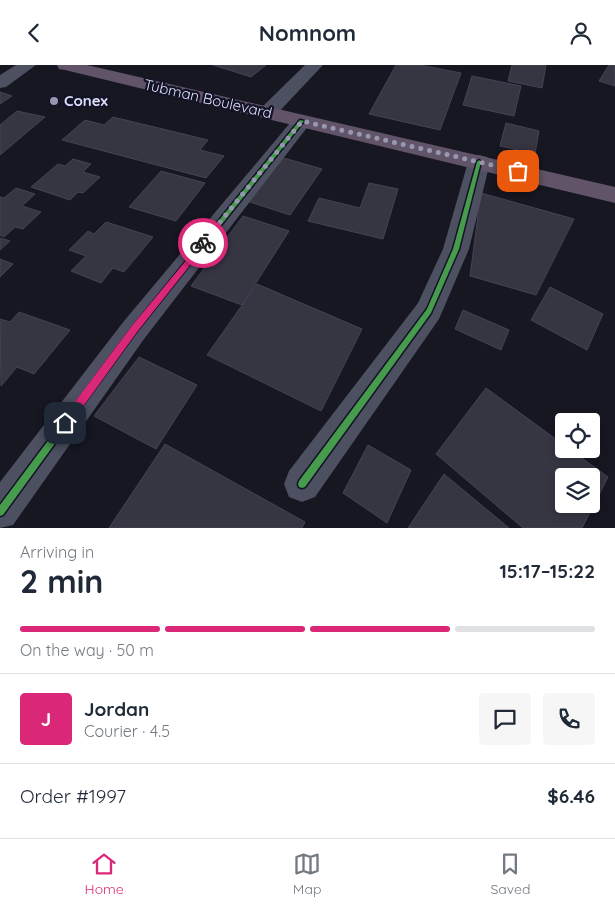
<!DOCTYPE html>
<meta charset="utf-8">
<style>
:root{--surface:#fff;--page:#f6f6f7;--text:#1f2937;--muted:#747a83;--line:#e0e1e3;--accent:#db2777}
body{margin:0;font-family:Quicksand,sans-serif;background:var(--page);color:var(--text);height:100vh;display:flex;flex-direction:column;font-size:19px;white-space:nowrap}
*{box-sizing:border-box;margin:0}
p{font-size:16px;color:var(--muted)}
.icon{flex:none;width:28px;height:28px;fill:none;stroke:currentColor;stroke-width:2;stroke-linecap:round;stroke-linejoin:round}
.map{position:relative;height:463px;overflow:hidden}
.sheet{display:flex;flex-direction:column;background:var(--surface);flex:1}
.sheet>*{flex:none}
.tools{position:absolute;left:555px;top:348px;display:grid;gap:10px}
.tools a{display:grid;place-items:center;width:45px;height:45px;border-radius:5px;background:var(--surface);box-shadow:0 2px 8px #0003;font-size:25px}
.pin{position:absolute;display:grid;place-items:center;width:42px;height:42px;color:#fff;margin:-21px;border-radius:10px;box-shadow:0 2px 8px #0006}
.courier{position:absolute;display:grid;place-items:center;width:50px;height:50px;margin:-25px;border:4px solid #db2777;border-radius:50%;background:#fff;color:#222;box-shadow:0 1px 6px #0007}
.overview em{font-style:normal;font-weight:700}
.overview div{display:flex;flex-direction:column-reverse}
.overview{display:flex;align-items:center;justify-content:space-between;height:85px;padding:0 20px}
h1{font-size:32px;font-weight:700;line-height:38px}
.bar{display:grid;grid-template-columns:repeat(4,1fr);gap:8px 5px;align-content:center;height:60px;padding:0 20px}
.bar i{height:6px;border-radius:4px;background:var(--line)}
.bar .selected{background:var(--accent)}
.bar p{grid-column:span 4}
.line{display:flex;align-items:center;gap:12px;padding:0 20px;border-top:1px solid var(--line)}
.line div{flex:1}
.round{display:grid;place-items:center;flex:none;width:52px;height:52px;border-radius:5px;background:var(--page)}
header{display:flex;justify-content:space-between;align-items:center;height:65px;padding:0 20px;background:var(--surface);font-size:22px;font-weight:700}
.tabs{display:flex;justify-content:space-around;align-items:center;height:70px;border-top:1px solid var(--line);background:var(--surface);font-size:14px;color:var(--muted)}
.tabs a{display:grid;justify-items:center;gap:2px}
.tabs .selected{color:var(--accent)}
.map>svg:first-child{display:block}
.building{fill:#363643;stroke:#434354;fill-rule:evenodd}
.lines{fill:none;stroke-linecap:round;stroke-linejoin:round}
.minor{fill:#4d5061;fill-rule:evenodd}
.highway{fill:#615469;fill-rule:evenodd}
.cycleway-casing{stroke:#131326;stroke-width:3}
.cycleway{fill:#469c4c;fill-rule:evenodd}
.route{fill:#db2777}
.done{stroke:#9798af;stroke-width:5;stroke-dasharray:0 9}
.poi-dot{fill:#9798af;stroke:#131326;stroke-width:2}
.labels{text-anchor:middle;stroke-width:4.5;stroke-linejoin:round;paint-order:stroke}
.far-street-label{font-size:15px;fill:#dcdefb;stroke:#131326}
.far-poi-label{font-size:15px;font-weight:bold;fill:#dcdefb;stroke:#131326;text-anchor:start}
</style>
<header><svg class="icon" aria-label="back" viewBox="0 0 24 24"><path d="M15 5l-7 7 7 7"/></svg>Nomnom<svg class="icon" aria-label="person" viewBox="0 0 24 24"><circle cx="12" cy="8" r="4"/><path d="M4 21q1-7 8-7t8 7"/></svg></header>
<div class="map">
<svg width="615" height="463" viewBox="0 0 615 463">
<rect width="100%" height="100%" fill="#171722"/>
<g class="building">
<path d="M213,0h53l-15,12z"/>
<path d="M396,0h24l41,8 -21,57 -71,-16z"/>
<path d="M512,0h34l-4,23 -34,-7z"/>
<path d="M609,0h6v21l-16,-5z"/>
<path d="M472,11l49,10 -7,30 -51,-11z"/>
<path d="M0,27l12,4 -12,8z"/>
<path d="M17,46l28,6 -45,38v-30z"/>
<path d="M113,52l95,23 -8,10 24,6 -18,22 -144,-38 23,-20 19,5z"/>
<path d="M506,58l33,8 -4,23 -35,-8z"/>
<path d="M284,93l38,11 -32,46 -43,-14z"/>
<path d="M73,94l18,5 -8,8 17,5 -17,16 -5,-1 -8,8 -39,-13 27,-23 7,2z"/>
<path d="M161,106l44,12 -29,38 -47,-14z"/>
<path d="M369,118l29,6 -15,50 -75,-18 11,-23 41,10z"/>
<path d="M16,123l19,6 -13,12 19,6 -18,17 -8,-2 -11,10 -4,-2v-38l4,1z"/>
<path d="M481,128l93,26 -38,76 -66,-19z"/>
<path d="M243,151l46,15 -47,74 -51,-19z"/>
<path d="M106,157l47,15 -29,35 -11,-4 -12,15 -30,-12 15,-15 -17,-6 19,-19 6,3z"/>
<path d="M0,173l10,3 -10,9z"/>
<path d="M0,194l13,5 -13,13z"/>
<path d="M257,219l105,45 -41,82 -114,-56z"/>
<path d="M550,222l53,27 -16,36 -56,-30z"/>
<path d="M463,245l46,20 -8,20 -46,-21z"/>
<path d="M19,247l51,18 -36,44 -17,-7 -16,19 -1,-67 10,3z"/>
<path d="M139,292l58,28 -41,64 -62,-33z"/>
<path d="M486,323l78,57v4h5l39,28 -26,51h-59l-87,-74zM564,411h27v28h-27z"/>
<path d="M165,379l140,78 -3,6h-193z"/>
<path d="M368,380l43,25 -24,53 -44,-30z"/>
<path d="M444,409l65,54h-101z"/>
</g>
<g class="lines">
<g class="minor">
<path d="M16,0h20l-30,22 -6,1v-13z"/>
<path d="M305,0h18l-48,51 -7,2 -7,-2 -3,-4 3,-4z"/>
<path d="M302,50l7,2 3,4 -3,4 -165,214 -131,186 -13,3v-46l124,-161 171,-204z"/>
<path d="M479,90l8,2 3,5 -21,87 -30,70 -124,178 -13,5 -13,-5 -5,-13 5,-13 129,-168 25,-54 25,-87 3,-5z"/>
</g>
<path class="highway" d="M57,0h30l528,122v16l-550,-133 -6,-1z"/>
<g class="cycleway-casing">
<g id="cycleway">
<path d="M300,55l4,1 -168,211 -133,183 -3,1v-11l132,-177z"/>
<path d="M479,95l2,2 -22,87 -28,64 -126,174 -3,1 -3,-1 -1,-3 1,-3 128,-172 26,-60 24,-87z"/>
</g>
</g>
<use href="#cycleway" class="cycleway"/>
</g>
<path class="route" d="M203,175l3,1v4l-69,87 -68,94h-7v-7l69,-92z"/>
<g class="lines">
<path class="done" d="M203,178l99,-122 216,50"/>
</g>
<circle class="poi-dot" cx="54" cy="36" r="5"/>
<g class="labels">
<g class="far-street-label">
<text transform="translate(208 34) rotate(13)" y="5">Tubman Boulevard</text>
</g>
<g class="far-poi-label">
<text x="64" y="41">Conex</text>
</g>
</g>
</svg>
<div class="tools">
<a><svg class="icon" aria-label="locate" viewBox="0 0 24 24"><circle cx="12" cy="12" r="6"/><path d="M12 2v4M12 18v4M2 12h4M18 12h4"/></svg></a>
<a><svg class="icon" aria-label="layers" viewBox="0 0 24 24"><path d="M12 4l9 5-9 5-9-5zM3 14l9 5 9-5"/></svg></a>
</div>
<div class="pin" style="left:518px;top:106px;background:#ea580c"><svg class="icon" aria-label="bag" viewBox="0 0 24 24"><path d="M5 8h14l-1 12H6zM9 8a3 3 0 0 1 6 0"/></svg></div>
<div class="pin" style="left:65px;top:358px;background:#1f2937"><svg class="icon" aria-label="home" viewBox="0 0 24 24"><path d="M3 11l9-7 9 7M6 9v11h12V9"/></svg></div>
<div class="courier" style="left:203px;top:178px"><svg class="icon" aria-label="bike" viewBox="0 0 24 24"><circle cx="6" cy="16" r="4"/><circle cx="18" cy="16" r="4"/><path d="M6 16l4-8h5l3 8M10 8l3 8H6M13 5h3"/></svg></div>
</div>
<section class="sheet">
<div class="overview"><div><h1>2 min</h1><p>Arriving in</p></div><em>15:17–15:22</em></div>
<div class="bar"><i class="selected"></i><i class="selected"></i><i class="selected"></i><i></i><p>On the way · 50 m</p></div>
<div class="line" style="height:90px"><b class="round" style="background:var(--accent);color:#fff">J</b><div><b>Jordan</b><p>Courier · 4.5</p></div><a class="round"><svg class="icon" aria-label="chat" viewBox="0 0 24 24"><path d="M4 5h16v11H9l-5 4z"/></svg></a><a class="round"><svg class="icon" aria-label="phone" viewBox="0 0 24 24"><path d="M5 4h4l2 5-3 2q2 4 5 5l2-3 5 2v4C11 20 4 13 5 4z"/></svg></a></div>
<div class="line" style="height:65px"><div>Order #1997</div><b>$6.46</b></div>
</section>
<nav class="tabs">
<a class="selected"><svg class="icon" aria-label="home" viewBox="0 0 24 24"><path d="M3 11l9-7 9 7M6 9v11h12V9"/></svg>Home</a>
<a><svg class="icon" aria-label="map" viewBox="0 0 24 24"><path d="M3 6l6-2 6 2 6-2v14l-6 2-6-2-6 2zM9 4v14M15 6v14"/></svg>Map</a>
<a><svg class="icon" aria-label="saved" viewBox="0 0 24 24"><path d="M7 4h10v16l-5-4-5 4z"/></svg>Saved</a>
</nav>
